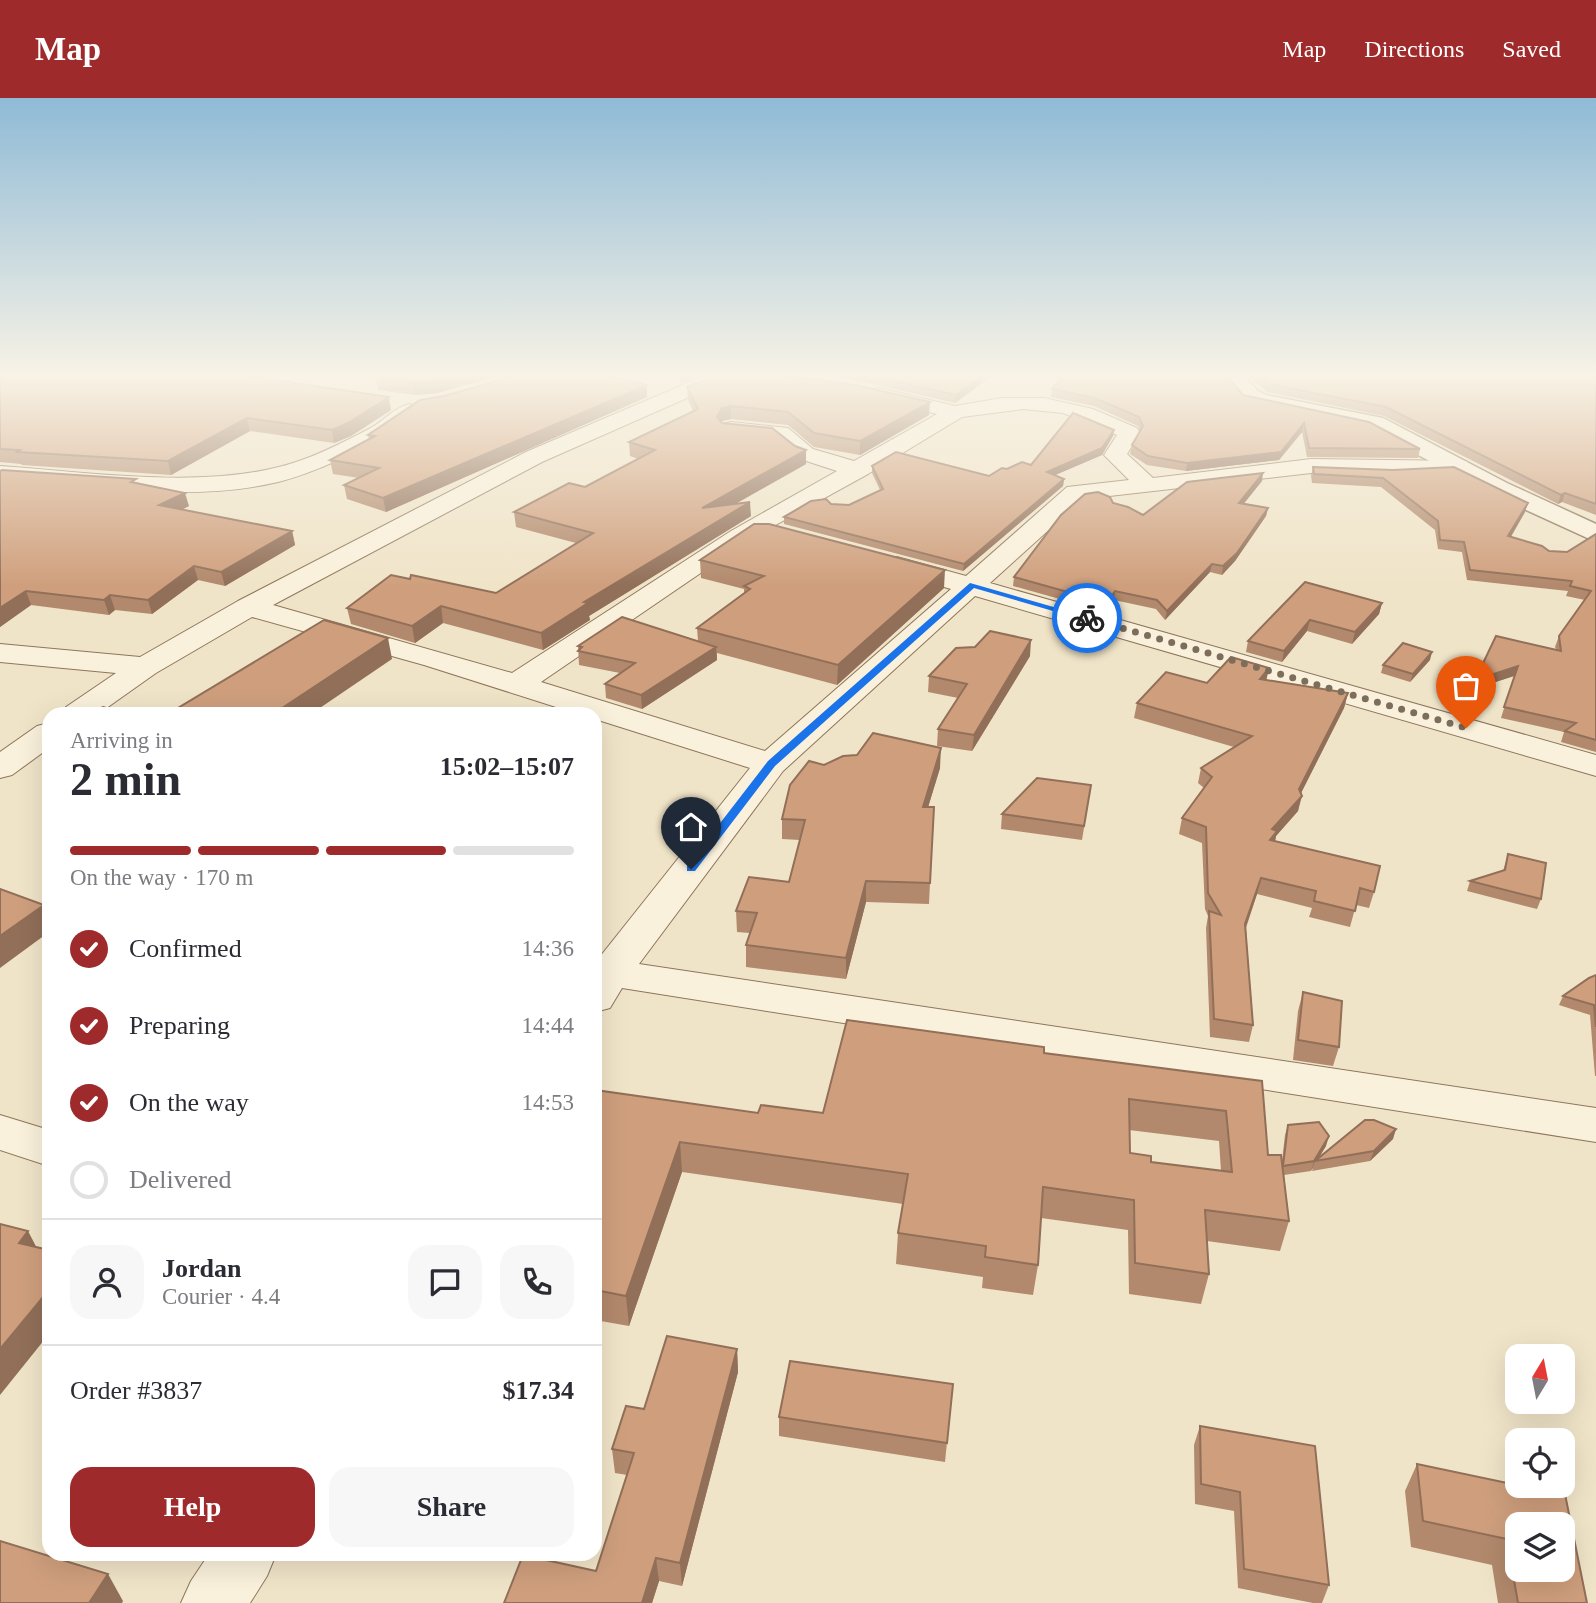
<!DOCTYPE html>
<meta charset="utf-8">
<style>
:root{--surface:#fff;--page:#f7f7f7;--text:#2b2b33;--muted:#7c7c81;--line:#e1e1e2;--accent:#9e2a2b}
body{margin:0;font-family:"Times New Roman",serif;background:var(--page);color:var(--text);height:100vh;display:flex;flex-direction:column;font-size:26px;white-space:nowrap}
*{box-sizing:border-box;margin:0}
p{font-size:23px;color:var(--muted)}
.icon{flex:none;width:38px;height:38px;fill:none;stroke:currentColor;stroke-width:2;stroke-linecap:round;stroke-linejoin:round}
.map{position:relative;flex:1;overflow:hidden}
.details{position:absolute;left:42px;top:609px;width:560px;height:854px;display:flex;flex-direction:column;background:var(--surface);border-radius:21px;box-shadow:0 7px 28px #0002}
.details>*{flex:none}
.needle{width:46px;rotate:10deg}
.buttons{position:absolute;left:1505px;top:1246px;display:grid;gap:14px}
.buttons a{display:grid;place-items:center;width:70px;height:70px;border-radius:14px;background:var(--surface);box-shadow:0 7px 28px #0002;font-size:35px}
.pin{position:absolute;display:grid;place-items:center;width:60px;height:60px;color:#fff;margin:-72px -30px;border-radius:50% 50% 50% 0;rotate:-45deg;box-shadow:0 0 7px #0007}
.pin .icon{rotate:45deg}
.courier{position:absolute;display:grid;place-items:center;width:70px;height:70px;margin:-35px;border:5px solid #1a73e8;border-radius:50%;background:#fff;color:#222;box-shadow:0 2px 9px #0007}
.head em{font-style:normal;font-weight:700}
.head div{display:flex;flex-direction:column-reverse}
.head{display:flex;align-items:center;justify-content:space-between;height:119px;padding:0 28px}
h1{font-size:46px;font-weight:700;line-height:52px}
.bar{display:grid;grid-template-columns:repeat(4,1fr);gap:10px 7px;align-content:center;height:84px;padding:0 28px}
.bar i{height:9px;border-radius:5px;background:var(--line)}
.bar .selected{background:var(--accent)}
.bar p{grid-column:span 4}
.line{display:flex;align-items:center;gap:18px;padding:0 28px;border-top:2px solid var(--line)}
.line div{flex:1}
.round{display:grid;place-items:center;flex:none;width:74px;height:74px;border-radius:21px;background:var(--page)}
ol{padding:0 28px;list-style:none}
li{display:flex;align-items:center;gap:21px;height:77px}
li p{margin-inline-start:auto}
li .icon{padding:7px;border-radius:50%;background:var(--accent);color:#fff;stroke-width:4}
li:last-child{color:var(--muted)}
li i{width:38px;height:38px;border:4px solid var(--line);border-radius:50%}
.action{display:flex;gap:14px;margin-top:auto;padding:14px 28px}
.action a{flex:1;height:80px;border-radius:21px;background:var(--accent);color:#fff;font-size:28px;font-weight:700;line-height:80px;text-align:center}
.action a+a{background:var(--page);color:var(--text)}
header{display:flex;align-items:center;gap:42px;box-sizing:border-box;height:98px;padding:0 35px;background:var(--accent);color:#fff}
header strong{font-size:33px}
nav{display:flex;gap:38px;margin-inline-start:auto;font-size:24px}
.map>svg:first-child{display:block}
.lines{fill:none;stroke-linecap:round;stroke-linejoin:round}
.minor-casing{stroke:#8d765c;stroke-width:2}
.tertiary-casing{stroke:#8d765c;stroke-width:3}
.minor{fill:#faf1dc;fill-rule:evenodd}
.tertiary{fill:#faf1dc;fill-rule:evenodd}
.wall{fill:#b2896c;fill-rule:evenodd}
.shaded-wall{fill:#916f58}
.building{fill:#cf9f7d;stroke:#916f58;stroke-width:2;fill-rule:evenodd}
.route{fill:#1a73e8}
.done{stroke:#7c6e5b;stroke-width:7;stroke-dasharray:0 12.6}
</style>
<header>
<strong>Map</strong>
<nav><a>Map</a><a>Directions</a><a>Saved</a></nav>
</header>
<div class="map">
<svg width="1596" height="1505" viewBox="0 0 1596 1505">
<rect width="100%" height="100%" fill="#f0e4c8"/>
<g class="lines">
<g class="minor-casing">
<g id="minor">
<path d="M267,277h28c-6,9 -23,13 -33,10l-3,-4z"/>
<path d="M706,277h27l-3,4 -188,83 -269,143 239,68 219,-142 106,-60 -40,-13 -24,-19 -50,-5 -3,-5 3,-5 8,-2 57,6 25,21 41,12 83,-47 -65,-16 -3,-4 3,-4 7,-2 76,18 47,-8h42l49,11 44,19 3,5 -13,21 26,24 158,-19 155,2 4,5 -4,5 -8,2 -67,3 -80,-3 -228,26 -93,84 606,172v21l-621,-180 -192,175 -144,193 957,144v34l-974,-154 -12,20 -15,4v-49l155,-195 -155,-49v-5h-17l-154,-49 -172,-48 -96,56 -58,41h-37l5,-7 50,-34 -116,-11v-18l140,13 98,-56 288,-149zM1023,311l40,4 54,22 -13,20 25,25 -62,7 -101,89 -69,-19 -9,2 -4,6 4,6 63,18 -186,162 -224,-69 211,-144 116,-64 94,-57z"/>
<path d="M409,306l7,2 4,4c-14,20 -41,31 -62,41 -26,12 -52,24 -80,31 -87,21 -190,4 -278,-2v-14c91,6 209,25 296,-4 25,-8 50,-21 73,-33 14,-7 24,-21 40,-25z"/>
<path d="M49,625v25l-37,27 -12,3v-26l37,-26z"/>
<path d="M0,1017l49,15v36l-49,-16z"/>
<path d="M209,1456h67l-9,22 -17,27h-69l10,-22z"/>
</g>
</g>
<g class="tertiary-casing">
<path id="tertiary" d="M1222,277h21l15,16 8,4 117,23 124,65 89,41v18l-107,-49 -121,-65 -126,-27z"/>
</g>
<use href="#minor" class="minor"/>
<use href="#tertiary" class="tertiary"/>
</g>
<g class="wall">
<path d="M0,277l391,35 -40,26 -17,7 -84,-12 -79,44 -149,-10 -1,-1 -21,-2z"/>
<path d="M501,277l-64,18 -22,2 -37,-5 -2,-13z"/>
<path d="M812,277h181l-38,28 -99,-23z"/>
<path d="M1052,277h174l17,20 177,54 -2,9 -111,-1 -5,-25 -23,28 -93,11 -39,-6 -17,-11 2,-9 8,-14 -2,-5 -44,-20 -43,-9 1,-8 9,-9z"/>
<path d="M1247,277h349v140l-34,-13 -4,2 -174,-88 -117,-24z"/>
<path d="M687,289l242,28 -69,40 -46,-8 -26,-22 -57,-6 -9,2v1l84,42 -70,39 15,13 -162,100 1,4 -47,30 -100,-27 -28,20 -64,-19 -4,-16 63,-29 86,14 80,-50 -60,-16 -2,-15 71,-25 53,-28 -8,-3 -1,-14 64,-31 -5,-11z"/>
<path d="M444,298l203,1 -261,115 -39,-13 -3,-14 15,-7 -26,-4 -3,-14 39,-20 -1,-5z"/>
<path d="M1113,338l-11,19 -47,20 9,4 -1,7 -100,85 -179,-47v-7l47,-13 18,1 31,-15 -8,-17v-7l117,10 18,-7 24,-4z"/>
<path d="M1313,369l80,3 132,42 -14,25 38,14 18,1 29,-18v218l-35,-10 3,-10 -63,-14 13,-42 -43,14 4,-10 81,-31 -1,-2 4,-11 26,-36 -19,-4 2,-5 -101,-11 -5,-28 -24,-3 -3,-19 -54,-43 -69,-4 -1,-7z"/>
<path d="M0,373l137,12 52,23 -8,4 111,21 3,14 -70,41 -27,-6 -46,34 -37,-4 -6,5 -78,-10 -31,22z"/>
<path d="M1262,383l-19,22 25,5 -2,8 -31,45 -13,14 -12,-3 -45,48 -9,-11 -42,-9 -8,12 -93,-26 1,-9 99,-74 30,12z"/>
<path d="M700,462l244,28 -107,97 -120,-32v7l-75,49 -36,-11 -1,-14 15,-11 -41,-8 -1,-19 120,-5 -1,-13 47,-35v-4l-43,-11z"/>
<path d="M1305,484l77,21 -3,11 -27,30 -45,-13 -25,31 -36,-10 2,-11z"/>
<path d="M1030,558l-58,95 -35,-5 1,-17 20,-31 -30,-6 1,-16z"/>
<path d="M1430,562l-20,22 -29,-9 2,-8z"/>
<path d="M1266,582l82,13 -4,15 -43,85 -3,18 -22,25 -1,5 99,51 -5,16 -13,-3 -6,22 -41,-10 3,-9 -55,-14 -11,34 7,97 -4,17 -39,-5 -4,-109 2,-12 -3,-7 -3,-66 -23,-9 3,-16 22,-30 -6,-5 3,-15 33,-21 -100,-29 3,-15 70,-20z"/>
<path d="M824,667l116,3 -12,39 2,76 -1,21 -63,-2 -20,77 -100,-12v-22l4,-12 -13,-1 -1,-21 53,-29 11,-42 -18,-1v-20z"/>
<path d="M1091,687l-9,55 -81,-11 1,-15z"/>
<path d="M1508,756l33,45 -4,10 -70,-18 3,-10 33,-10z"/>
<path d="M1596,877v101h-1l-5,-61 -31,-10 4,-9z"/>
<path d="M1303,894l36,55 -6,19 -40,-6 5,-49z"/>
<path d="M1044,955l218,28 6,74 14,6 3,-26 3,-10 38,21 -7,12 74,-19 -23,22 -58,10 1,-3 -2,3 -27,4 5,46 -9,30 -73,-10 2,33 -8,30 -72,-10 -1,-64 -87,-12 -3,47 -5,30 -51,-7 1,-11 -87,-13 2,-31 5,-29 -221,-32 -53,154 -34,-6v-230l163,23h65zM1129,1032l90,11 2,30 -70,-9 -21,-9z"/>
<path d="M737,1251l1,23 -56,214 -23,-5 -7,22h-148l92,-32 31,-96 -12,-2 -3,-24 32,-40z"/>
<path d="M953,1286l-8,78 -166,-26v-19z"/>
<path d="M1200,1328l129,159 -7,18h-9l-75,-15 -4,-77 -39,-7 -1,-59z"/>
<path d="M1417,1366l170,139h-89l-6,-38 -81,-18 -6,-56z"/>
</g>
<g class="shaded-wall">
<path d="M457,277h44l-64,18 -22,2 -2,-12z"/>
<path d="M680,277h20l-20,8z"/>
<path d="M983,277h10l-38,28 1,-8z"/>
<path d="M647,287v12l-261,115 -3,-14z"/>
<path d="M389,299l2,13 -40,26 -17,7 -2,-13z"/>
<path d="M930,304l-1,13 -69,40v-14z"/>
<path d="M731,308v13l-9,2 -4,9 -1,-13 5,-9z"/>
<path d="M247,320l3,13 -79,44 -3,-14z"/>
<path d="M1304,325l-2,9 -23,28 -93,11 1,-8z"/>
<path d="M1114,332l-1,6 -11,19 -56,24 1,-7z"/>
<path d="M806,352v14l-104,59v-15z"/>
<path d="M1263,375l-1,8 -24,30 1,-8z"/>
<path d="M1064,381l-1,7 -100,85 1,-7z"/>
<path d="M185,395l4,13 -27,13 -3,-14z"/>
<path d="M1565,395l-3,9 -4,2 3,-9z"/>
<path d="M750,404l1,14 -162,100 1,4 -47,30 -2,-17 43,-31z"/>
<path d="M1528,405l-3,9 -20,34 3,-10z"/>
<path d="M1268,410l-2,8 -31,45 -13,14 1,-9z"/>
<path d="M292,433l3,14 -70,41 -4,-14z"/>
<path d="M1212,466l-2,8 -45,48 2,-9z"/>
<path d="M194,468l4,14 -46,34 -4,-14z"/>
<path d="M945,472l-1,18 -107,97 1,-20z"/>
<path d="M26,493l5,14 -31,22v-19z"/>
<path d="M1115,493l-1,9 -8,12 1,-9z"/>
<path d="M110,497l5,15 -6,5 -5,-15z"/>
<path d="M1382,505l-3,11 -27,30 3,-12z"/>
<path d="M441,508l2,17 -28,20 -3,-17z"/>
<path d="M1310,522l-3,11 -25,31 2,-11z"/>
<path d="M388,540l4,21 -81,55h-38z"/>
<path d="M1031,542l-1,16 -58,95 2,-16z"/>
<path d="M716,549l1,13 -75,49 -1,-14z"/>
<path d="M1432,554l-2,8 -20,22 3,-8z"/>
<path d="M1518,568l-4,10 -43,14 4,-10z"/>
<path d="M1269,570l-3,14 -6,-3z"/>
<path d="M1348,595l-4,15 -48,95 6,-7 -4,15 -22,25 -2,11 -8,9 6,-27 27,-40z"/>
<path d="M941,650l-1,20 -18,59 1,-20z"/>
<path d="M1261,780l-4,16 -16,47 4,-17z"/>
<path d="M866,783v21l-20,77v-21z"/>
<path d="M44,807l5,12v15l-49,36v-32z"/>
<path d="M1396,1031l-3,10 -23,22 4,-10z"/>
<path d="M1329,1038l-3,10 -9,14 -2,1 -4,10 3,-10z"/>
<path d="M680,1044l2,30 -53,154 -3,-30z"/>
<path d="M28,1133l14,27 -23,-15z"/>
<path d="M49,1192v44l-49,61v-46z"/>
<path d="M737,1251l1,23 -56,214 -2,-23z"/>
<path d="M656,1460l3,23 -7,22h-10z"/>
<path d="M108,1476l15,27 -1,2h-33z"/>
</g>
<g class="building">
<path d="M0,277h241l148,22 -41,26 -16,7 -85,-12 -79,43 -151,-9 3,-2 -20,-1z"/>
<path d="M382,277h75l-22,6 -22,2 -37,-6z"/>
<path d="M518,277h87l42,10 -264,113 -39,-13 35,-17 -49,-8 45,-24 -7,-1 52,-35 24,-4z"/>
<path d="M715,277h61l80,10 74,17 -70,39 -46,-8 -26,-21 -57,-6 -9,2 -5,9 5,6 50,5 23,18 11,4 -104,58 48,-6 -166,100 4,1 -47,30 -100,-27 -29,20 -65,-18 44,-33 19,4 1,-4 85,18 97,-60 -79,-21 55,-29 16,4 70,-37 -26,-8 69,-33 -11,-22z"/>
<path d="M867,277h116l-27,20z"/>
<path d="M1065,277h161l17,20 126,27 51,27 -111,-1 -5,-25 -23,29 -94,11 -39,-7 -16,-11 11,-19 -4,-9 -44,-19 -43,-9z"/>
<path d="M1257,277h339v129l-31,-11 -4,2 -175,-88 -118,-23z"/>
<path d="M1073,315l41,17 -12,18 -55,24 17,7 -100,85 -180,-47 27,-16 15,-2 5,5 18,1 34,-16 -11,-23 24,-14 93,24 13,-8 5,1 15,-7 9,3z"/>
<path d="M1313,369l80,3 61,-3 74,36 -20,33 34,10 7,5 18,1 29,-18v206l-31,-9 11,-8 -72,-16 14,-41 -43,14 21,-44 65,15 -2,-15 32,-45 -21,-5 2,-5 -102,-11 -6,-28 -24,-2 -2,-19 -55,-43 -69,-4z"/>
<path d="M2,372l134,9 -5,3 54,11 -26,12 133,26 -71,41 -27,-6 -46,34 -38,-5 -6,5 -78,-9 -26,17v-137z"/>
<path d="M1263,375l-24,30 29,5 -31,45 -14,13 -11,-2 -45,47 -10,-11 -42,-9 -8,12 -93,-26 47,-62 24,-21 13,-2 12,5 3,6 15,4 15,8 44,-33z"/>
<path d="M754,426h15l176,46 -107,95 -141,-37 53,-39 -6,-3 20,-10 -64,-16z"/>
<path d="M1305,484l77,21 -27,29 -45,-12 -26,31 -36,-10z"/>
<path d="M622,519l94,30 -75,48 -36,-11 30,-21 -57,-12 4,-4 -4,-1z"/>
<path d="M324,522l64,18 -115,76h-105z"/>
<path d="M990,533l41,9 -57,95 -36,-6 29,-45 -38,-8 27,-28 19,-1z"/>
<path d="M1403,545l29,9 -19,22 -30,-9z"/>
<path d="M1231,559l38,11 -9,11 88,14 -49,96 3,7 -30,33 5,2 -7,9 110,26 -6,26 -14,-4 -5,23 -41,-10 2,-10 -55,-13 -16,46 8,101 -39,-6 -5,-108 12,4 -13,-22 -2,-66 -24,-9 30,-41 -11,-9 51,-32 -115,-33 29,-31 41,11z"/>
<path d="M103,609l22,7h-35z"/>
<path d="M873,635l68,15 -18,59h11l-4,76 -64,-2 -20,77 -100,-13 11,-32 -21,-2 13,-34 40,5 16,-62 -23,-1 8,-34 19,-24 15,4 19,-9 14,-1z"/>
<path d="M1037,680l54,7 -7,41 -82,-12z"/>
<path d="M1508,756l38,9 -5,36 -71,-18 35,-11z"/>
<path d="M0,791l44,16 -44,31z"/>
<path d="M1596,877v52l-2,-22 -31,-9 26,-18z"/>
<path d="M1303,894l39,9 -3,46 -41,-7z"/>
<path d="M847,922l197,27v6l218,28 6,74h13l8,66 -84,-11 4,64 -74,-11 -1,-63 -91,-13 -5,78 -53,-8 1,-11 -88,-13 10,-59 -228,-32 -54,154 -31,-6v-200l163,23 3,-8 62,8zM1129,1001l97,12 6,61 -81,-10v-6l-21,-3z"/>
<path d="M1365,1022h9l22,9 -22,22 -59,10z"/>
<path d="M1319,1024l10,14 -15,25 -31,5 5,-41z"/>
<path d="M0,1126l28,7 -9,12 30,7v40l-49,59z"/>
<path d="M667,1238l70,13 -57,214 -24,-5 -14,45h-138l19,-48 73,16 38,-118 -22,-4 14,-43 18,3z"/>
<path d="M790,1263l163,23 -6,59 -168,-26z"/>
<path d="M1200,1328l115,20 14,139 -85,-16 -4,-77 -39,-8z"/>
<path d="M1417,1366l100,21v1h5l43,8 22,109h-69l-11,-64 -84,-18zM1517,1426h46v46h-46z"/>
<path d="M0,1443l108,33 -19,29h-89z"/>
</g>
<linearGradient id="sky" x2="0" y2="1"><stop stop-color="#8fbad6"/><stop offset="0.57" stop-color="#f8f3e6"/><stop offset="1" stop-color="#f8f3e6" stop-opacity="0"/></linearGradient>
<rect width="1596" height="488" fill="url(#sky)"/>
<path class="route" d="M970,485l122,35 -8,2 -110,-32 -199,178 -80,105h-8v-5l81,-105z"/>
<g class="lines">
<path class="done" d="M1087,520l379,110"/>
</g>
</svg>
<div class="buttons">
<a><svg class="needle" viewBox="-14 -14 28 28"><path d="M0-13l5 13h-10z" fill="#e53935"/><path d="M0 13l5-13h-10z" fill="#7c7c81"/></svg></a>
<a><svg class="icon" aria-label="locate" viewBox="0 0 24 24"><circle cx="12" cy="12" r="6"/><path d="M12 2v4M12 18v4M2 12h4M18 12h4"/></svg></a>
<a><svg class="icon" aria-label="layers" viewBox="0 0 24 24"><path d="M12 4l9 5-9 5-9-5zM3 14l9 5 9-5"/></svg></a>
</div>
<div class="pin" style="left:1466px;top:630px;background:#ea580c"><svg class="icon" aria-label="bag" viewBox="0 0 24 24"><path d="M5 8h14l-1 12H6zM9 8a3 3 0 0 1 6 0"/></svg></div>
<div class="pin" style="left:691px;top:771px;background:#1f2937"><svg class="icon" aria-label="home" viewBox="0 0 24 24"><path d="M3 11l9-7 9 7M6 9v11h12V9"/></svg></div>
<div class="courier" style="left:1087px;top:520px"><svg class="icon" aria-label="bike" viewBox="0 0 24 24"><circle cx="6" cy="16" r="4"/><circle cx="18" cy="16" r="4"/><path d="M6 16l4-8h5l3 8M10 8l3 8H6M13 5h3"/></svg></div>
<section class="details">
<div class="head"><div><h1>2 min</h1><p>Arriving in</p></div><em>15:02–15:07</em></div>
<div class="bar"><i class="selected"></i><i class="selected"></i><i class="selected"></i><i></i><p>On the way · 170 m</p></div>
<ol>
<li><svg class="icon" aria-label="check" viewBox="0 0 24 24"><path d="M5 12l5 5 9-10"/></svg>Confirmed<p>14:36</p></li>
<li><svg class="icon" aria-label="check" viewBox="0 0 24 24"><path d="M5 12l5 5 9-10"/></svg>Preparing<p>14:44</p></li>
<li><svg class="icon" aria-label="check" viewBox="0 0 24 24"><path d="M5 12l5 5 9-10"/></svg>On the way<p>14:53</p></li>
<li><i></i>Delivered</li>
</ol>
<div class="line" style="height:126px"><a class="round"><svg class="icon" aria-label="person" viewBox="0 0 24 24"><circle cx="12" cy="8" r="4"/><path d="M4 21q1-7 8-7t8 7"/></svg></a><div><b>Jordan</b><p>Courier · 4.4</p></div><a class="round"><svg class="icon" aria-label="chat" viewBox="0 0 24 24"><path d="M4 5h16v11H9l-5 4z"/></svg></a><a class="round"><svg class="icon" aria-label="phone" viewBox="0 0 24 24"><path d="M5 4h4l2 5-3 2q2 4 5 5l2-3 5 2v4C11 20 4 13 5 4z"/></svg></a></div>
<div class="line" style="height:91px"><div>Order #3837</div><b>$17.34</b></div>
<div class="action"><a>Help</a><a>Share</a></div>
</section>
</div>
